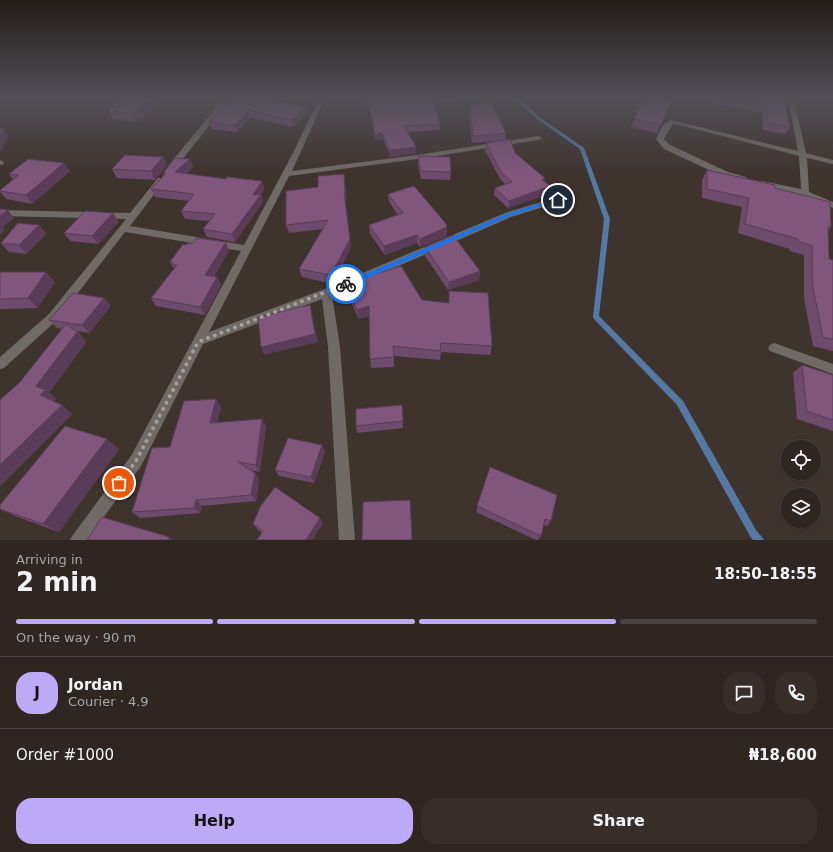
<!DOCTYPE html>
<meta charset="utf-8">
<style>
:root{--surface:#2f2622;--page:#372e2a;--text:#f1f3f6;--muted:#a7a5a5;--line:#4a4340;--accent:#bcaaf6}
body{margin:0;font-family:"DejaVu Sans",sans-serif;background:var(--page);color:var(--text);height:100vh;display:flex;flex-direction:column;font-size:15px;white-space:nowrap}
*{box-sizing:border-box;margin:0}
p{font-size:13px;color:var(--muted)}
.icon{flex:none;width:22px;height:22px;fill:none;stroke:currentColor;stroke-width:2;stroke-linecap:round;stroke-linejoin:round}
.map{position:relative;height:540px;overflow:hidden}
.sheet{display:flex;flex-direction:column;background:var(--surface);flex:1}
.sheet>*{flex:none}
.tools{position:absolute;left:781px;top:440px;display:grid;gap:8px}
.tools a{display:grid;place-items:center;width:40px;height:40px;border-radius:50%;background:var(--surface);box-shadow:0 1px 3px #0004,0 0 0 1px var(--line);font-size:20px}
.pin{position:absolute;display:grid;place-items:center;width:34px;height:34px;color:#fff;margin:-17px;border:2px solid #fff;border-radius:50%;box-shadow:0 1px 4px #0007}
.courier{position:absolute;display:grid;place-items:center;width:40px;height:40px;margin:-20px;border:3px solid #1a73e8;border-radius:50%;background:#fff;color:#222;box-shadow:0 1px 5px #0007}
.overview em{font-style:normal;font-weight:800}
.overview div{display:flex;flex-direction:column-reverse}
.overview{display:flex;align-items:center;justify-content:space-between;height:68px;padding:0 16px}
h1{font-size:26px;font-weight:800;line-height:30px}
.bar{display:grid;grid-template-columns:repeat(4,1fr);gap:6px 4px;align-content:center;height:48px;padding:0 16px}
.bar i{height:5px;border-radius:3px;background:var(--line)}
.bar .on{background:var(--accent)}
.bar p{grid-column:span 4}
.line{display:flex;align-items:center;gap:10px;padding:0 16px;border-top:1px solid var(--line)}
.line div{flex:1}
.round{display:grid;place-items:center;flex:none;width:42px;height:42px;border-radius:16px;background:var(--page)}
.action{display:flex;gap:8px;margin-top:auto;padding:8px 16px}
.action a{flex:1;height:46px;border-radius:16px;background:var(--accent);color:#111;font-size:16px;font-weight:800;line-height:46px;text-align:center}
.action a+a{background:var(--page);color:var(--text)}
.map>svg:first-child{display:block}
.lines{fill:none;stroke-linecap:round;stroke-linejoin:round}
.stream{fill:#5479a4;fill-rule:evenodd}
.street{fill:#706a67;fill-rule:evenodd}
.wall{fill:#6e4a6c}
.shaded-wall{fill:#5a3c58}
.building{fill:#80567d;stroke:#5a3c58}
.route{fill:#1a73e8}
.done{stroke:#a9a09c;stroke-width:4;stroke-dasharray:0 7.2}
</style>
<div class="map">
<svg width="833" height="540" viewBox="0 0 833 540">
<rect width="100%" height="100%" fill="#3f332e"/>
<g class="lines">
<path class="stream" d="M515,98h5l19,19 45,31 26,71 -11,97 84,85 73,129 6,7 2,3h-11l-3,-4 -73,-131 -83,-86 -1,-2 11,-98 -24,-70 -43,-30z"/>
<g class="street">
<path d="M224,98h7l-57,72h-6v-4z"/>
<path d="M319,98h6l-33,73 125,-16 121,-19 4,2 -4,2 -121,19 -128,17 -80,156 113,-42 183,-77 65,-20 4,3 -1,2 -62,19 -179,78 8,52 15,193h-16l-11,-193 -6,-48 -119,45 -62,122 -54,74h-17l3,-5 58,-79 110,-205 -116,-19 -68,88 -53,48 -4,1v-12l49,-43 77,-95 -126,-3v-6l130,3 28,-35h3l4,2 -35,46 114,19 49,-92z"/>
<path d="M785,98h6l4,6 11,49 27,7v4l-26,-6 2,34 24,10v6l-31,-13 -43,-10 -1,-2 4,-2 39,8 -2,-33 -115,-30 -11,-2 -9,15 6,6 58,27 18,5 1,2 -4,2 -21,-5 -58,-27 -8,-10 7,-14 8,-5 127,31 -9,-47z"/>
<path d="M0,160l4,2 -1,3h-3z"/>
<path d="M774,343l59,21v10l-63,-23 -2,-3 2,-3z"/>
</g>
</g>
<g class="wall">
<path d="M363,98h89v4l-18,1 6,21v6l-32,2 8,21 -25,4 -8,-18 -8,1 -5,-29 -7,-10z"/>
<path d="M672,98l-15,35 -26,-6 3,-8z"/>
<path d="M712,98h72l6,29 -5,7 -22,-4 -1,-17 -51,-10z"/>
<path d="M285,99l-2,3 24,11 -14,14 -43,-10 -13,15 -25,-3 -3,-7z"/>
<path d="M156,105l-19,17 -24,-3 -4,-8z"/>
<path d="M470,105l36,28 -1,7 -33,3 -3,-31z"/>
<path d="M486,143l29,10 35,33 -2,8 -40,14 -14,-13 1,-7 10,-4 -5,-5 -15,-29z"/>
<path d="M418,156l33,16 -1,8 -29,-1 -3,-14z"/>
<path d="M163,157l4,8 -12,15 -38,-2 -5,-9z"/>
<path d="M190,159l3,8 -7,7 40,5 36,2 2,8 -3,6 2,7 -28,40 -28,-5 -4,-8 7,-8 -25,-2 -4,-8 8,-10 -34,-4 -4,-8 13,-14 -1,-2z"/>
<path d="M64,163l6,8 -38,33 -26,-5 -6,-7v-2l13,-10 -4,-6z"/>
<path d="M707,170l68,18 56,39 -3,4 1,28 4,1v91l-20,-5 -9,-48v-43l-14,-4v-2l-52,-16 4,-26 -40,-9v-18z"/>
<path d="M345,182l1,19 -1,1 6,45 -18,37 -31,-7 -3,-8 24,-40 -34,4 -3,-8 32,-38z"/>
<path d="M388,194l59,31v11l-27,11 -3,-4 -32,12 -15,-21 -1,-9 29,-10 -9,-13z"/>
<path d="M113,213l5,9 -20,22 -28,-3 -6,-8z"/>
<path d="M39,225l7,9 -20,20 -17,-2 -8,-9z"/>
<path d="M186,245l43,6 -15,25 3,1 4,8 -16,30 -49,-9 -5,-8 23,-29 -4,-7z"/>
<path d="M425,247l55,24 -1,9 -31,10 -23,-34z"/>
<path d="M0,272l55,10 -18,26 -37,1z"/>
<path d="M345,284l77,16 27,3v-12l43,55 -2,9 -49,-3 -1,8 -46,-4v11l-23,1 -1,-9 -1,-43 -10,3 -12,-25z"/>
<path d="M104,298l7,8 -22,27 -12,-2 9,11 -37,51 7,6 -2,2 18,13 -72,72v-86l20,-18 42,-53 -5,-1 -8,-8z"/>
<path d="M802,365l31,10v56l-36,-12 -4,-46z"/>
<path d="M402,405l1,23 -46,5 -1,-7z"/>
<path d="M221,407l-4,15 49,4 -6,46 -10,-2 5,3 4,6 -3,22 -54,5 -2,7 -60,5 -8,-6 38,-65z"/>
<path d="M322,445l3,7 -11,31 -35,-7 -4,-6z"/>
<path d="M119,449l-60,83 -44,-16 -15,-7z"/>
<path d="M490,467l61,54 -4,5 -3,-1 -3,11 -3,4h-2l-60,-28z"/>
<path d="M320,518l3,6 -61,9 -4,-3 -5,-6z"/>
</g>
<g class="shaded-wall">
<path d="M147,98h6l3,7 -19,17 -4,-9z"/>
<path d="M279,98h5l1,1 -6,9 -2,-7z"/>
<path d="M306,107l1,6 -14,14 -2,-7z"/>
<path d="M248,110l2,7 -13,15 -2,-7z"/>
<path d="M3,129l5,7 -8,17v-18z"/>
<path d="M382,133l1,6 -8,1v-6z"/>
<path d="M416,147v6l-25,4 -1,-7z"/>
<path d="M163,157l4,8 -12,15 -4,-9z"/>
<path d="M190,159l3,8 -14,13 -4,-8z"/>
<path d="M64,163l6,8 -38,33 -6,-9z"/>
<path d="M262,181l2,8 -3,6 2,7 -28,40 -3,-8 21,-39z"/>
<path d="M550,186l-2,8 -40,14 1,-7z"/>
<path d="M344,193l7,54 -18,37 -2,-9z"/>
<path d="M8,210l6,8 -11,9 2,3 -5,5v-19z"/>
<path d="M113,213l5,9 -20,22 -6,-8z"/>
<path d="M39,225l7,9 -20,20 -7,-9z"/>
<path d="M447,225v11l-27,11v-8z"/>
<path d="M417,235v8l-32,12 -1,-9z"/>
<path d="M226,242l3,9 -20,32 -4,-8z"/>
<path d="M480,271l-1,9 -31,10 1,-8z"/>
<path d="M46,272l9,10 -18,26 -9,-10z"/>
<path d="M217,277l4,8 -16,30 -5,-8z"/>
<path d="M104,298l7,8 -22,27 -7,-8z"/>
<path d="M310,305l2,9 6,28 -54,13 -3,-8z"/>
<path d="M369,306l1,9 -11,4 -2,-9z"/>
<path d="M77,332l9,10 -37,51 7,6 -5,5 -11,-9 -4,-9z"/>
<path d="M216,399l5,8 -6,23 -5,-7z"/>
<path d="M62,405l10,9 -72,72v-21z"/>
<path d="M262,419l4,7 -6,46 -4,-7z"/>
<path d="M107,439l12,10 -60,83 -16,-8z"/>
<path d="M322,445l3,7 -11,31 -3,-6z"/>
<path d="M255,473l4,6 -3,22 -5,-6z"/>
<path d="M196,500l6,6 -2,7 -6,-5z"/>
<path d="M320,518l3,6 -11,16h-6z"/>
<path d="M169,537l4,3h-5z"/>
</g>
<g class="building">
<path d="M121,98h31l-19,15 -24,-2z"/>
<path d="M234,98h45l-2,3 29,6 -15,13 -43,-10 2,-2 -15,17 -26,-3 21,-21z"/>
<path d="M365,98h68l7,26 -36,2 12,21 -26,3 -8,-17 -7,1 -6,-29z"/>
<path d="M645,98h27l-11,27 -27,-6z"/>
<path d="M726,98h58l6,29 -23,-5 -1,-16z"/>
<path d="M491,103l15,30 -33,3 -3,-31z"/>
<path d="M0,129h3l-3,6z"/>
<path d="M510,139l5,14 30,25 -3,2 8,6 -41,15 -14,-13 17,-6 -11,-10 -15,-29z"/>
<path d="M125,155l38,2 -12,14 -39,-2z"/>
<path d="M418,156l32,1 1,15 -30,-1z"/>
<path d="M175,158l15,1 -15,13 51,7 1,-2 35,4 -9,14 8,-1 -29,40 -29,-5 12,-15 -34,-3 13,-17 -43,-5 15,-16h-3z"/>
<path d="M28,159l36,4 -38,32 -26,-4v-1l19,-15 -10,-1z"/>
<path d="M707,170l68,15v3l55,14 1,25 -3,-1 1,33 4,1v79l-10,-2 -10,-49 -1,-42 -14,-5v-2l-53,-15 4,-26 -42,-9z"/>
<path d="M344,174l1,19h-1l6,46 -19,36 -32,-6 29,-49 -42,5v-34l32,-4v-11z"/>
<path d="M414,186l33,39h-1l1,2 -27,12 -3,-4 -33,11 -15,-21 34,-12 -15,-19z"/>
<path d="M0,209l8,1 -8,6z"/>
<path d="M85,211l28,2 -21,23 -28,-3z"/>
<path d="M18,223l21,2 -20,20 -18,-2z"/>
<path d="M453,235l27,36 -31,11 -24,-35z"/>
<path d="M197,238l29,4 -21,33 12,2 -17,30 -49,-9 26,-33h-5l1,-3h-3l13,-18 3,1 2,-2 4,1z"/>
<path d="M401,266l21,34 27,3v-12l39,2 4,53 -51,-3 -1,8 -47,-5 1,11 -24,2 -1,-53 -12,4 -12,-26z"/>
<path d="M0,272h46l-18,26 -28,1z"/>
<path d="M73,293l31,5 -22,27 -33,-5z"/>
<path d="M310,305l5,29 -54,13 -3,-30z"/>
<path d="M66,324l11,8 -41,54 9,4 -5,5 22,10 -62,60v-65l20,-18z"/>
<path d="M802,365l31,10v45l-26,-9z"/>
<path d="M216,399l-6,24 52,-4 -6,46 -18,-3 17,11 -4,22 -55,5 -2,8 -62,4 20,-64 18,-1 14,-46z"/>
<path d="M402,405l1,16 -47,5v-17z"/>
<path d="M65,426l42,13 -64,85 -43,-15v-4z"/>
<path d="M288,438l34,7 -11,32 -36,-7z"/>
<path d="M490,467l67,28 -6,26 -6,-2 -4,17 -64,-30z"/>
<path d="M275,487l45,31 -14,22h-49l6,-9 -10,-7 7,-17z"/>
<path d="M410,500l2,40h-50l1,-38z"/>
<path d="M102,517l67,20 -1,3h-81z"/>
</g>
<linearGradient id="sky" x2="0" y2="1"><stop stop-color="#231c19"/><stop offset="0.56" stop-color="#525057"/><stop offset="1" stop-color="#525057" stop-opacity="0"/></linearGradient>
<rect width="833" height="174" fill="url(#sky)"/>
<path class="route" d="M556,198l4,2 -50,16 -161,70 -3,1 -3,-3 1,-1 162,-69z"/>
<g class="lines">
<path class="done" d="M119,483l17,-22 62,-119 148,-58"/>
</g>
</svg>
<div class="tools">
<a><svg class="icon" aria-label="locate" viewBox="0 0 24 24"><circle cx="12" cy="12" r="6"/><path d="M12 2v4M12 18v4M2 12h4M18 12h4"/></svg></a>
<a><svg class="icon" aria-label="layers" viewBox="0 0 24 24"><path d="M12 4l9 5-9 5-9-5zM3 14l9 5 9-5"/></svg></a>
</div>
<div class="pin" style="left:119px;top:483px;background:#ea580c"><svg class="icon" aria-label="bag" viewBox="0 0 24 24"><path d="M5 8h14l-1 12H6zM9 8a3 3 0 0 1 6 0"/></svg></div>
<div class="pin" style="left:558px;top:200px;background:#1f2937"><svg class="icon" aria-label="home" viewBox="0 0 24 24"><path d="M3 11l9-7 9 7M6 9v11h12V9"/></svg></div>
<div class="courier" style="left:346px;top:284px"><svg class="icon" aria-label="bike" viewBox="0 0 24 24"><circle cx="6" cy="16" r="4"/><circle cx="18" cy="16" r="4"/><path d="M6 16l4-8h5l3 8M10 8l3 8H6M13 5h3"/></svg></div>
</div>
<section class="sheet">
<div class="overview"><div><h1>2 min</h1><p>Arriving in</p></div><em>18:50–18:55</em></div>
<div class="bar"><i class="on"></i><i class="on"></i><i class="on"></i><i></i><p>On the way · 90 m</p></div>
<div class="line" style="height:72px"><b class="round" style="background:var(--accent);color:#111">J</b><div><b>Jordan</b><p>Courier · 4.9</p></div><a class="round"><svg class="icon" aria-label="chat" viewBox="0 0 24 24"><path d="M4 5h16v11H9l-5 4z"/></svg></a><a class="round"><svg class="icon" aria-label="phone" viewBox="0 0 24 24"><path d="M5 4h4l2 5-3 2q2 4 5 5l2-3 5 2v4C11 20 4 13 5 4z"/></svg></a></div>
<div class="line" style="height:52px"><div>Order #1000</div><b>₦18,600</b></div>
<div class="action"><a>Help</a><a>Share</a></div>
</section>
